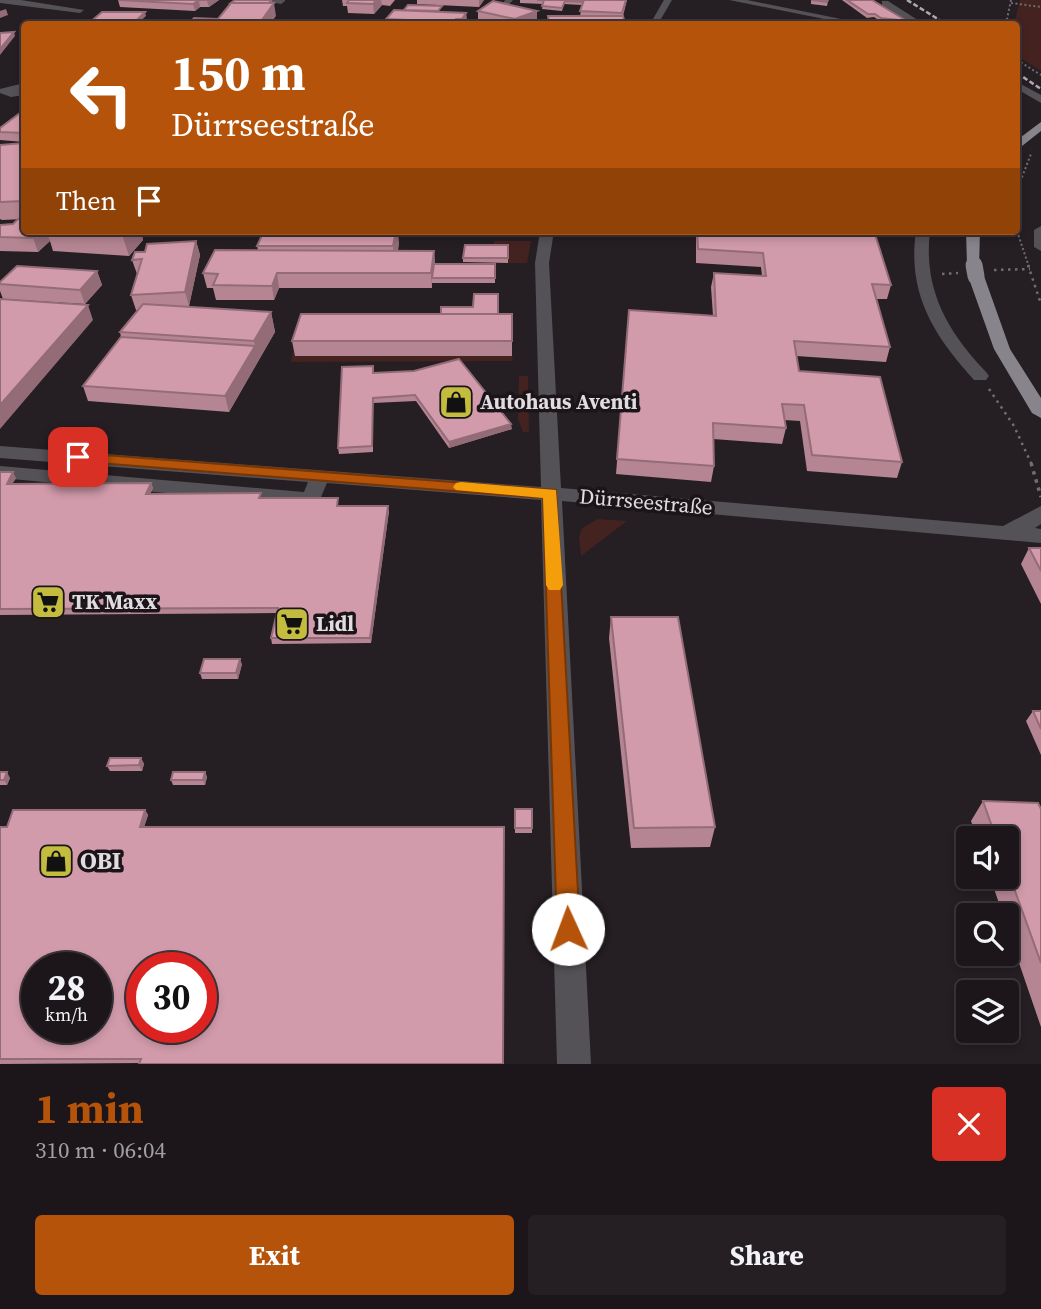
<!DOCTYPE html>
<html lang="en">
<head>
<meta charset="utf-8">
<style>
  body { margin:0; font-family:"Source Serif 4",serif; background:#251f23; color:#f1f3f6; height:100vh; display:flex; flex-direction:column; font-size:26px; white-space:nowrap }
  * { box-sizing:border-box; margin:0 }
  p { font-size:23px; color:#a09fa2 }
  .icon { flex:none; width:38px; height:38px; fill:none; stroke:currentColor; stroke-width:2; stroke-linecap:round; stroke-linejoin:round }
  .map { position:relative; height:1064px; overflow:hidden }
  .drawer { display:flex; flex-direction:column; background:#1c161a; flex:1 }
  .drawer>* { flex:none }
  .top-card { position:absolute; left:21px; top:21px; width:999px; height:214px; border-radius:7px; box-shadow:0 4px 10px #0003,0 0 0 2px #3a3539; background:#b45309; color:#fff; overflow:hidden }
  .controls { position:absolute; left:956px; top:826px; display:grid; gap:14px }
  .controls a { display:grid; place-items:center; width:63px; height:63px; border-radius:7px; background:#1c161a; box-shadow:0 4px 10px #0003,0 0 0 2px #3a3539; font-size:35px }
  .speed { position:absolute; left:21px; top:952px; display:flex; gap:14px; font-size:35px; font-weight:700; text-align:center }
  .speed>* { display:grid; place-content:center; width:91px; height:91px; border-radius:50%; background:#1c161a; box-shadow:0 4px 10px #0003,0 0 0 2px #3a3539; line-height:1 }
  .speed small { font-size:18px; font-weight:400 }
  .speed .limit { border:10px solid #d22; background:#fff; color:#111 }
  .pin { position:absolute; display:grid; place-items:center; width:60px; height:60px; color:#fff; margin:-30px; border-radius:14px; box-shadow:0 4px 10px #0006 }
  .me { position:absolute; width:77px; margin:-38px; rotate:358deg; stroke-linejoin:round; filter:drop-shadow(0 0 5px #0008) }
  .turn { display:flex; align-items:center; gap:24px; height:147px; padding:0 35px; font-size:32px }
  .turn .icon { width:91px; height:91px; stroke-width:2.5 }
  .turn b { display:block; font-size:49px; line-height:60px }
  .then { display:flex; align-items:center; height:66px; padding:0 35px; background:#0003; gap:14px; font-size:26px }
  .round { display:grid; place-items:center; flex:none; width:74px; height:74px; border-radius:7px; background:#251f23 }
  .headline { display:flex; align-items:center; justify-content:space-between; height:119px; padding:0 35px }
  h1 { font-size:42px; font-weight:700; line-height:52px; color:#b45309 }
  .primary-button { display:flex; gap:14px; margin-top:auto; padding:14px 35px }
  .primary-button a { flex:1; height:80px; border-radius:7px; background:#b45309; color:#fff; font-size:28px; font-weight:700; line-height:80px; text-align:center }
  .primary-button a+a { background:#251f23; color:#f1f3f6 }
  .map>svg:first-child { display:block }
  .green { fill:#44221f }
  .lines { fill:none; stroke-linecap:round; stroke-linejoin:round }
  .path-far2 { stroke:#736d71; stroke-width:2; stroke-dasharray:2 2.5; stroke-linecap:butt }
  .path-far1 { stroke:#736d71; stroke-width:2.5; stroke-dasharray:2.5 4.5; stroke-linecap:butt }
  .path { stroke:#736d71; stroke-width:3.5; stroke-dasharray:3.5 5; stroke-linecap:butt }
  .minor { fill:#545256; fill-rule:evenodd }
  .major { fill:#88848c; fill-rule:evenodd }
  .rail { stroke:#b0aaae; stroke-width:2.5; stroke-dasharray:5 2.5; stroke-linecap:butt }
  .major-bridge { stroke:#88848c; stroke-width:17 }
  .wall { fill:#b58593 }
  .shaded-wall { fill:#936c78 }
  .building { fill:#d29bab; stroke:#936c78; stroke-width:2; fill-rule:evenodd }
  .route { fill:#b45309; stroke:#753606; stroke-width:2 }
  .slow { fill:#f59e0b }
  .labels { text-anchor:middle; stroke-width:7; stroke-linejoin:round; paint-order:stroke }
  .poi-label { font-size:21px; font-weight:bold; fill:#e1dce0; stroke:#1b151a; text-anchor:start }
  .street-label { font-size:21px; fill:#e1dce0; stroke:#1b151a }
  .near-poi-label { font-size:24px; font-weight:bold; fill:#e1dce0; stroke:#1b151a; text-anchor:start }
</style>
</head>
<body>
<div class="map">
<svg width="1041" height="1064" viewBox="0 0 1041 1064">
  <rect width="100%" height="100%" fill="#251e23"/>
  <!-- green -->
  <path class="green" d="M1020 0H1041V71L1017 56V24H1014Z
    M494 241H531L527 263H508V250H493Z
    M297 328 512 356 513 361 291 362Z
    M519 376H528L529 432H523L518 419Z
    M598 519 627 521 581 556 579 537 582 528Z"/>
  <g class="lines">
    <!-- path-far2 -->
    <path class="path-far2" d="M1011 3 1041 7
      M1006 24 1011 0
      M1017 60 1041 75
      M1017 190 1031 154
      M1017 231 1029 267"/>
    <!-- path-far1 -->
    <path class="path-far1" d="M1028 265 1041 304
      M994 270 1030 269
      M942 274 958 273
      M989 389 1014 426 1032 465"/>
    <!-- path -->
    <path class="path" d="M1031 463 1041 497"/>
    <!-- minor -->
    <path class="minor" d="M0 0H21L84 10 80 13 0 3Z
      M259 0H285V1L281 4Z
      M505 0H513L507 7 503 4Z
      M664 0H672L658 24H650Z
      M729 0H747L866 24H849Z
      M882 1H888L924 24H913L882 5Z
      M1017 82 1041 95V103L1017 89Z
      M24 83V95L11 97 0 93V89Z
      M1041 226V251L1034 247V230Z
      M540 231H554L549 263 561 488 1003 526 1041 506V524L1035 528 1041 529V543L562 501 591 1064H557L541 500 327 483 318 504 311 506 0 478V466L304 492 308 482 0 458V446L541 487 535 263Z
      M916 231H930C923 289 947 331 986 372L989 376 986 380H974C933 335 907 293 916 231Z"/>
    <!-- major -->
    <path class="major" d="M1041 122V131L1017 150V140Z
      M966 231H980L979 268 974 269 967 265Z
      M976 271 984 276 1010 349 1041 398V418L1032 413 994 349 968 276Z"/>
    <!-- rail -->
    <path class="rail" d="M907 0 946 24
      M1017 73 1041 89"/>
    <!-- major-bridge -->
    <path class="major-bridge" d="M974 265 976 276"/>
  </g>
  <!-- wall -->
  <path class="wall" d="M118 0H219L209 7H200L195 11 120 7Z
    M342 0H395L390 6 382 5 374 14 348 13 347 6H343Z
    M417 0H484L479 7 417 4Z
    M520 0H627L623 16 625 24H548V16H580L582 5 564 4 562 11 542 9 543 4 520 3Z
    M811 0 828 1 827 6 811 4Z
    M842 0H872L907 21 906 24 880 21 874 17 867 18Z
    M404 10 466 13 467 23 466 24H386V19Z
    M478 11H537V21L528 24H493L478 21Z
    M24 103V142L0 140V128L22 111 20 106Z
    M24 143V219L2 220 0 219V145Z
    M13 224 24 231H141L143 240 129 256 53 251 50 241 38 252 0 251V225Z
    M150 231H213L212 237 151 234Z
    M214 231H259L258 235H215Z
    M597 231H627L626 237 597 235Z
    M696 231H874L891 285 887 299H876L890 347 886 362 796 356 799 371 902 462 897 478 807 471 800 421 784 420 786 428 782 444 713 439 714 466 711 482 616 474 629 310 713 316 711 287 714 273 762 276 761 267 696 263Z
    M196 241 200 255 189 306 183 307 271 312 275 332 229 412 88 401 83 386 121 337 120 332 138 310H136L131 295 137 274 132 260 145 252Z
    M399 242 398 251H434L435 264H495V283H432V288H279L274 300H216L213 288H207L203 273 258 250 257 246Z
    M508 245V263L463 262V258Z
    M97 271 102 285 85 304 3 299 0 291V282Z
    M498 314H512V356H295L292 341Z
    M374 373 512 429 449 448 416 401 373 403V452L339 454 338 448Z
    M0 472 16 478 12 484 151 483 153 488 150 494 262 498H338V506L389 511 371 643 272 644 271 638 277 613 0 615Z
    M1029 548H1041V604L1021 564Z
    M611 617 715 827 710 847 631 848 609 638Z
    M242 664 238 679H202L200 673Z
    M1033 711H1041V755L1026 721Z
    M141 758 144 764 142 771H110L107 766Z
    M0 772 10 778 7 785H0Z
    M205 772 207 777 205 785H173L171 780Z
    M983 801 1041 809V1027L1006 925V915H1003L990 877H1006V838H977L971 821Z
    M515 809H532V833H515Z
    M145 810 148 815 144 827H504L139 1063 0 1064V827Z"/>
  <!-- shaded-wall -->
  <path class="shaded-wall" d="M199 0 200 7 195 11 193 4Z
    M208 0H219L209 7 207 1Z
    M271 0H272L273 5 274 3 276 16 270 24H259Z
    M376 0H381L382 5 374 14 373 4Z
    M479 0H484L479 7Z
    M6 9 8 15 0 18V11Z
    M537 11V21L528 24H515V19Z
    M145 12 146 16 137 24H133Z
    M466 13 467 23 462 24V19Z
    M14 32 15 36 0 55V49Z
    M41 231H46L50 241 38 252 33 238Z
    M121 231H141L143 240 129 256Z
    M396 231H398L399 242 395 265 393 246Z
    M196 241 200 255 189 306 185 292Z
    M434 251 435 265 432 278V288L431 273Z
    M97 271 102 285 85 304 80 290Z
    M277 273 279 288 274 300 272 286Z
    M88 305 93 320 0 429V405Z
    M271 312 275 332 229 412 225 396 255 346 254 341Z
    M511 424 512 429 449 448V442Z
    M13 472 16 478 9 489 7 484Z
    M151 483 153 488 148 499 146 494Z
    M388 506 389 511 371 643 370 638Z
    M240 659 242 664 238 679 236 673Z
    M141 758 144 764 142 771 139 765Z
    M7 772 10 778 7 785 4 780Z
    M205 772 207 777 205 785 203 780Z
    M145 810 148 815 142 833 140 827Z"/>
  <!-- building -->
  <path class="building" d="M118 0H208H199L193 4Z
    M235 0H271L269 3H231Z
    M349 0H376L373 4 347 3Z
    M537 0H584L583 2 565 1 562 8 542 6 544 0Z
    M584 0H626L622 13 580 11Z
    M811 0H828L827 2Z
    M847 0H872L907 21 881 18 875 14H868Z
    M493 1 537 11 515 19 478 11Z
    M231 3H274L259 24H189L194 18 218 19Z
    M408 5 442 6 438 11 404 10Z
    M394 10 466 13 462 19H456L452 24H426L428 21 386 19Z
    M102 12H145L133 24H88Z
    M548 16H623L625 24H549Z
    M351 22H364L363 24H350Z
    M474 22H484L483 24H473Z
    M14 32 0 49V33Z
    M24 110V133L0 132V128Z
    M24 143V201L0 202V145Z
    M18 219 24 220V231H41L33 238 0 237V225L13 224Z
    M264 231H396L393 246H257Z
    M697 231H874L891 285 872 284 890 347 794 341 799 371 880 377 902 462 812 455 804 405 782 404 786 428 713 423 714 466 617 459 629 310 716 316 714 273 766 276 763 253 698 249Z
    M196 241 185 292 131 295 142 259 132 260 135 252H145L147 244Z
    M465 245H508V258H463Z
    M215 250 434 251 431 273H277L272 286 213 285 218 274 203 273Z
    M434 264H495V278H432Z
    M17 266 97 271 80 290 0 284V282Z
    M474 294H498V314H441V307H473Z
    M0 299 88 305 0 405Z
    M143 304 271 312 254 341 120 332Z
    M301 314H512V341H292Z
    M121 337 255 346 225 396 83 386Z
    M459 359 511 424 449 442 415 395 373 398 372 446 338 448 342 367 373 366V373L414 371Z
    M0 472H13L7 484 151 483 146 494 261 493 259 498H338L337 506H388L370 638H271L278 608 0 609Z
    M1029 548H1041V571Z
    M611 617H678L715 827 634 828Z
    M204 659H240L236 673H200Z
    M1033 711H1041V729Z
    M110 758H141L139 765 107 766Z
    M0 772H7L4 780H0Z
    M173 772H205L203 780H171Z
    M983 801 1038 803 1041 809V963L1006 866V838H996Z
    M515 809H532V828H515Z
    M13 810H145L140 827H504L503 1064H139L141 1059H0V827H7ZM37 968H96V1027H37ZM142 968H201V1027H142Z"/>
  <!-- route -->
  <path class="route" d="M78 453 556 490 580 929 577 937 568 940 560 937 557 929 543 498 73 461 71 457 73 454Z"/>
  <!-- slow -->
  <path class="slow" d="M461 482 556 490 563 585 560 590H549L546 585 543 498 456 490 453 487 456 483Z"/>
  <!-- icons -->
  <defs>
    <g id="shop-square" transform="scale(1.75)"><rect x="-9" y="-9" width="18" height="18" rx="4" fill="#c4bc3e" stroke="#1b151a"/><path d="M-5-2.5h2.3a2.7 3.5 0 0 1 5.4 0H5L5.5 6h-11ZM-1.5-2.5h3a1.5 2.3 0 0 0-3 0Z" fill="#111"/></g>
    <g id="supermarket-square" transform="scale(1.75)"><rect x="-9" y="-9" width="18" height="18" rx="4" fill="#c4bc3e" stroke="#1b151a"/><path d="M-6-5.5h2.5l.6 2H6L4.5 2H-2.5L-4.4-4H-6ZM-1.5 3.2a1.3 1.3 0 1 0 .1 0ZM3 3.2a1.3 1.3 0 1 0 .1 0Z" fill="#111"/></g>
  </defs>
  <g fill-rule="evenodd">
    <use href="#shop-square" x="456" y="402"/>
    <use href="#supermarket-square" x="48" y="602"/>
    <use href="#supermarket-square" x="292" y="624"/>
    <use href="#shop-square" x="56" y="861"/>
  </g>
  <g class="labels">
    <!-- poi labels -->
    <g class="poi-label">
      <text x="480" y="409">Autohaus Aventi</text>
      <text x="72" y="609">TK Maxx</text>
      <text x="316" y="631">Lidl</text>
    </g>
    <!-- street labels -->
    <g class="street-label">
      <text transform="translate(646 502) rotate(5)" y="7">Dürrseestraße</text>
    </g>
    <!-- near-poi labels -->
    <g class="near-poi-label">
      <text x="80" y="869">OBI</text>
    </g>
  </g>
</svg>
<div class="controls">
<a><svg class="icon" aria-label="sound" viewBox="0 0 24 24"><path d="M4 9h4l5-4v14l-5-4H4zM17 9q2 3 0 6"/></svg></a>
<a><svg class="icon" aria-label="search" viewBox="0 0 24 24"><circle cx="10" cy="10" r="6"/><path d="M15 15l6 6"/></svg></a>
<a><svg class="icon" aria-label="layers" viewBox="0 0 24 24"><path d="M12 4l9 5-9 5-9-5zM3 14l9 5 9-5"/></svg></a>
</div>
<div class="speed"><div>28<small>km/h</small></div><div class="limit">30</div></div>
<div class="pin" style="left:78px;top:457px;background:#d93025"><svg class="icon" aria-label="arrive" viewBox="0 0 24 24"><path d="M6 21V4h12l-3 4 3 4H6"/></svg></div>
<svg class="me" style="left:568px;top:929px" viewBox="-20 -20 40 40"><circle r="19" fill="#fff"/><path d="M0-13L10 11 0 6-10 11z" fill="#b45309"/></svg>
<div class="top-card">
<div class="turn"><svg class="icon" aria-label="left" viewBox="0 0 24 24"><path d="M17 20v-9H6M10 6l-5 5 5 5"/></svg><div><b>150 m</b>Dürrseestraße</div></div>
<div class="then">Then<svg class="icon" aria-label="arrive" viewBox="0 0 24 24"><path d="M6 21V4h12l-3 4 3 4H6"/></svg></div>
</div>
</div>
<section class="drawer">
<div class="headline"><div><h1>1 min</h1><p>310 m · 06:04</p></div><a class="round" style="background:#d93025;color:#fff"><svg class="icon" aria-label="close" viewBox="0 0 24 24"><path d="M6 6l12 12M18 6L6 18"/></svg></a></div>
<div class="primary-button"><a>Exit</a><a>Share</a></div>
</section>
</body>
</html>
